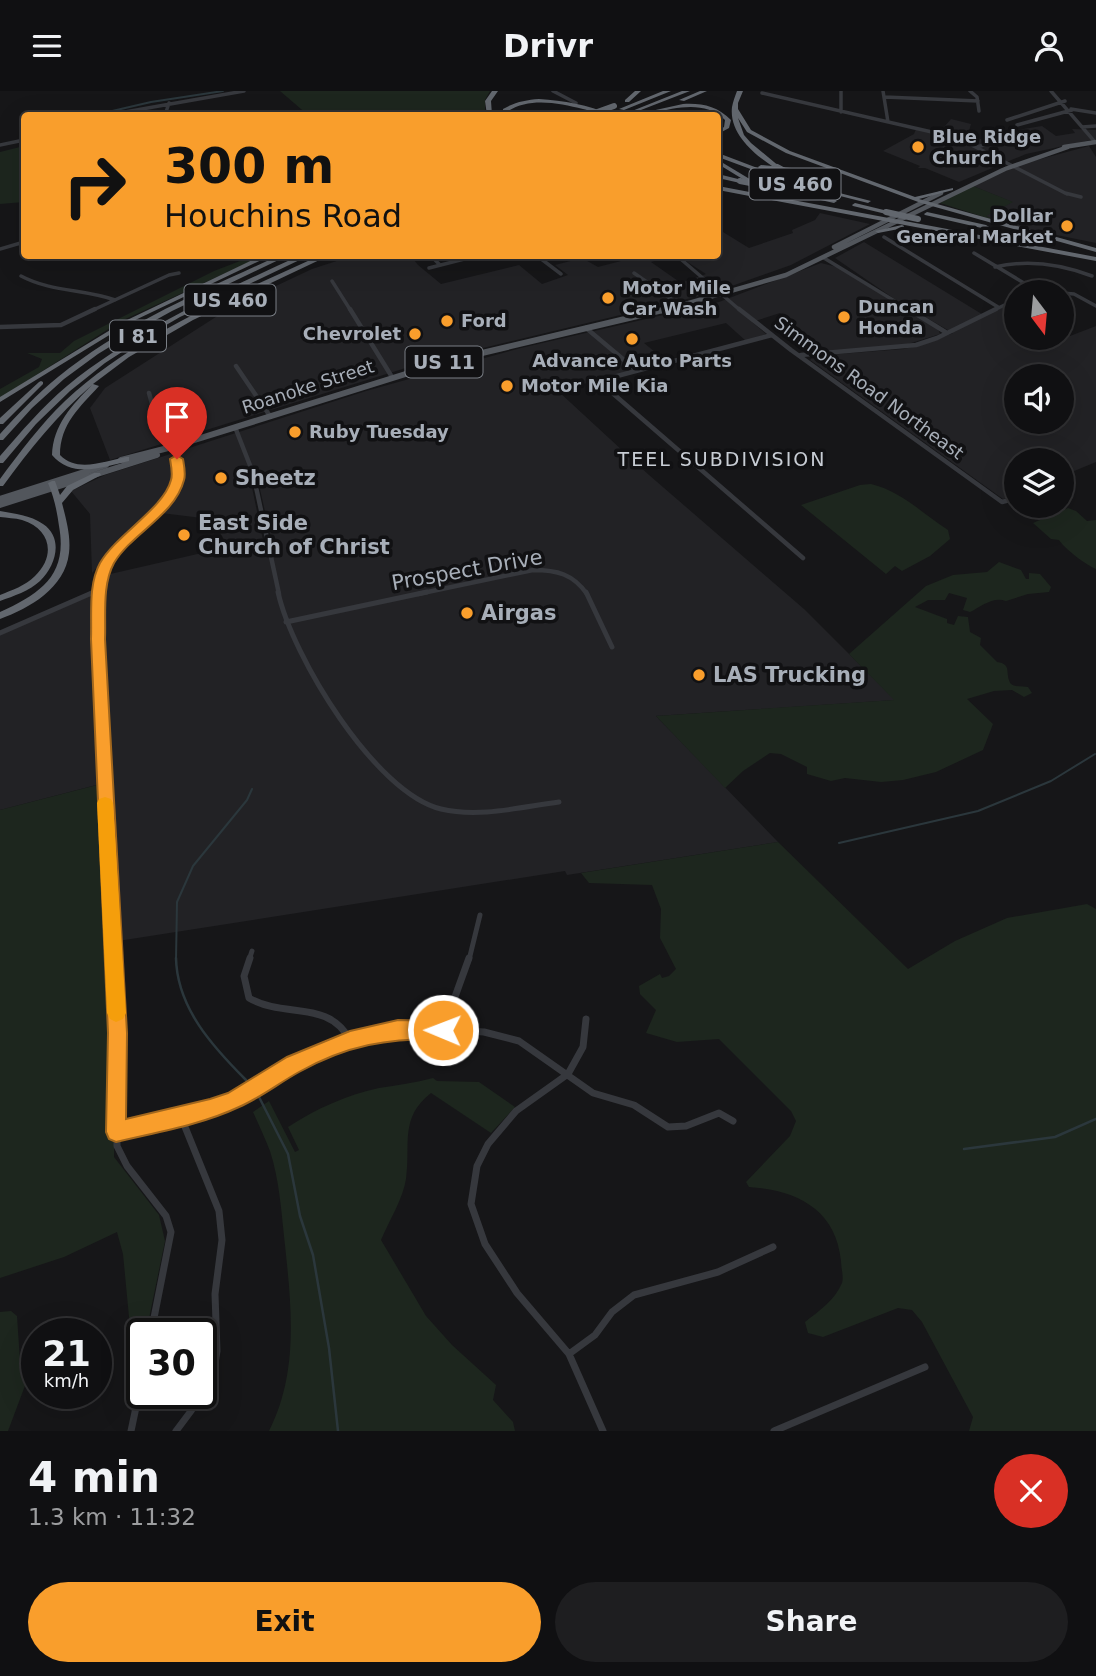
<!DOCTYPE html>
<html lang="en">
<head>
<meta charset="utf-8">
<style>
  body { margin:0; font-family:"DejaVu Sans",sans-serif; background:#1e1e20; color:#f1f3f6; height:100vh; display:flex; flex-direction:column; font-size:26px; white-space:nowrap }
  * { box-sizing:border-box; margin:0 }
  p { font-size:23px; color:#9c9d9f }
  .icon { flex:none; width:38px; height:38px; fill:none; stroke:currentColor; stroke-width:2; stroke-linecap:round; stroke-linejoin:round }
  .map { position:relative; height:1340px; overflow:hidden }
  .sheet { display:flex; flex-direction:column; background:#101012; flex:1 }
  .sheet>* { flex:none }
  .banner { position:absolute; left:21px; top:21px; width:700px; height:147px; border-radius:7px; box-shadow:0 7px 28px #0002,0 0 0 2px #303032; background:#f99e2c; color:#111; overflow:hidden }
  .needle { width:46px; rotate:164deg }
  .fabs { position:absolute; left:1004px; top:189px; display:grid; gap:14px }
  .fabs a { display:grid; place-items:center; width:70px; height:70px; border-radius:50%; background:#101012; box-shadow:0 7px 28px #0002,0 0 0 2px #303032; font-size:35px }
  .speed { position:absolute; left:21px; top:1227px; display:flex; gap:14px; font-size:35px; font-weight:700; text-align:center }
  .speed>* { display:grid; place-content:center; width:91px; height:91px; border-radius:50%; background:#101012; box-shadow:0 7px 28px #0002,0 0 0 2px #303032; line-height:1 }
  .speed small { font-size:18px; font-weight:400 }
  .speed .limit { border:4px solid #111; border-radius:10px; background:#fff; color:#111 }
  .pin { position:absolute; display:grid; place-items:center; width:60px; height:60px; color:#fff; margin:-72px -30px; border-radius:50% 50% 50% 0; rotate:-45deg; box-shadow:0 0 7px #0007 }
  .pin .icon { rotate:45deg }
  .me { position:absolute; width:77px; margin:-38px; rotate:271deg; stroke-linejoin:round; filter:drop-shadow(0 0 5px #0008) }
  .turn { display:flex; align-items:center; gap:24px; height:147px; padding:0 28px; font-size:32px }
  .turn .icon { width:91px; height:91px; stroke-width:2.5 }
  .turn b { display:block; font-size:49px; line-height:60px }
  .round { display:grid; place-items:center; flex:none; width:74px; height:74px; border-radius:37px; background:#1e1e20 }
  .head { display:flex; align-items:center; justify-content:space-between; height:119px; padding:0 28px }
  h1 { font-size:42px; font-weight:600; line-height:52px }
  .action { display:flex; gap:14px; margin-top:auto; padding:14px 28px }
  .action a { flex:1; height:80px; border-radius:42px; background:#f99e2c; color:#111; font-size:28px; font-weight:600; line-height:80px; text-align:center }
  .action a+a { background:#1e1e20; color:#f1f3f6 }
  header { display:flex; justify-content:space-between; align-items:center; height:91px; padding:0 28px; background:#101012; font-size:32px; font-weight:600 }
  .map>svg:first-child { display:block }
  .built { fill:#222225; fill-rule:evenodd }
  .green { fill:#1d261e }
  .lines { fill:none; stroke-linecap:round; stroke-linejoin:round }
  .stream-far1 { stroke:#2b373c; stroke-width:2 }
  .stream { stroke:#2b373c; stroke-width:2.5 }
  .minor-far3 { stroke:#36383d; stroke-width:3.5 }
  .minor-far2 { stroke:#36383d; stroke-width:4.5 }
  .minor-far1 { stroke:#36383d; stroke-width:5 }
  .minor { stroke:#36383d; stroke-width:7 }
  .tertiary { stroke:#36383d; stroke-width:3.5 }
  .primary-far1 { stroke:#52565c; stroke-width:4.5 }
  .primary { stroke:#52565c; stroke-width:6 }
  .motorway { fill:#62676e; fill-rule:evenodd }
  .motorway-bridge { stroke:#62676e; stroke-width:6 }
  .route { fill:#f99e2c; stroke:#a2671d; stroke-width:2 }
  .slow { fill:#f59e0b }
  .poi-dot { fill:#f99e2c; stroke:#111113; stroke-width:2.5 }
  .labels { text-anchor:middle; stroke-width:7; stroke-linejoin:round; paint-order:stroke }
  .far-poi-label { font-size:18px; font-weight:bold; fill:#a7aeb8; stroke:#111113; text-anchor:start }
  .far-street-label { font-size:18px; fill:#a7aeb8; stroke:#111113 }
  .shield { fill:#111113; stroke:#7a7f86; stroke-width:2 }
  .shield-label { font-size:19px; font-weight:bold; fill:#a7aeb8 }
  .far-neighbourhood-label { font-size:19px; letter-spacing:2px; fill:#c8cdd4; stroke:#111113 }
  .poi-label { font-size:21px; font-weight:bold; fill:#a7aeb8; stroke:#111113; text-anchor:start }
  .street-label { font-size:21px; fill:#a7aeb8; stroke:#111113 }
</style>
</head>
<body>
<header><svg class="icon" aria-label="menu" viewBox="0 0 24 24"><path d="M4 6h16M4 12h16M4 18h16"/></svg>Drivr<svg class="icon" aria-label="person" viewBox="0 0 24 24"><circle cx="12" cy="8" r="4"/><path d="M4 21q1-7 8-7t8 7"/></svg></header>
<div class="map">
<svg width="1096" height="1340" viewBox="0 0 1096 1340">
  <rect width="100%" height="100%" fill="#161618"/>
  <!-- built -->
  <path class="built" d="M951 28 971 33 969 40 989 54 1025 43 1017 39 1042 35 1056 45 1075 42 1072 38 1096 39V48L1026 63 959 91 925 77H918L920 75 883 60 914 43 916 38 938 43Z
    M1089 55 1096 66V152L1012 135 985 125 1012 111 973 95 1022 73Z
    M820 122 870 133 791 174 712 202 425 271 110 369 90 317 105 297 233 215 312 178 352 165H411L418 174 441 193 519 174 542 193 568 184 555 174 582 167 598 176 640 165 644 168 674 165 651 171 681 192 706 183 678 165 718 164V143L723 141 749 157 793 142 792 139 815 129Z
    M864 151 985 225 1013 211 1017 213V247H1062V240L1070 245 1096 235V371L1062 385V369H1017V405L1003 408 810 269 814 265 904 258 934 250 953 242 896 209 835 167ZM1017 285H1062V331H1017Z
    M821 172 837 176 938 238 940 243 905 254 828 261 780 222 752 231 766 243 746 250 726 232 644 252 666 270 558 300 649 384 804 518 895 609 656 625 778 751 567 784 565 780 118 850 108 691 0 719V544L89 505 103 502 106 484 228 456 215 433 202 427 153 421 131 439 92 482 90 423 71 400 105 384 366 300 521 257 719 211ZM257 385 271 447 263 449 250 387Z"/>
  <!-- green -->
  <path class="green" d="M280 0H490L485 9V24H308Z
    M24 55V111L0 113V61Z
    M973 95 1013 111 986 125 1012 135 940 112Z
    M253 165H263L121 230 0 307V298L39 276 42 268 27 262H60L74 250 214 180Z
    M871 393C901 400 923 423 948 439L950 448 930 465 902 480 895 475 886 483 801 414 860 394Z
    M1068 417 1076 420 1087 430 1096 429V478C1086 474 1065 458 1059 449L1051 448 1033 432Z
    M999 471 1021 479 1026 488H1029V482L1040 483 1051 496 1049 501 1028 503 1006 510C993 505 982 515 970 521L963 519 967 507 949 502 945 509H928L915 516 947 528V532L954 534 958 525 968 526 970 541 981 547 980 554 997 571C1013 573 1004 583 1011 593 1014 596 1024 595 1028 596L1032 602 1024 606 1012 599 994 600 967 608 993 633 983 659 936 681 903 689 881 691 845 687 831 690 807 683V676L781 663 770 662 743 680 725 697 656 625 894 609 849 563 926 495 953 484 987 481Z
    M101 693 115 937 114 1066 159 1124 165 1150 146 1242H142V1267L136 1299 123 1163 117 1141 64 1166 0 1187V719Z
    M778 751 908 878 955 850 1007 827 1087 813 1096 818V1340H969L973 1326 922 1231 912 1219 898 1217 823 1246 808 1242 805 1231C819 1220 835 1209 842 1192 844 1186 841 1177 841 1170 836 1118 796 1099 749 1096L746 1091 790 1045 796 1030 791 1020 719 948 677 951 646 942 656 919 640 903 639 895 660 883 662 887 669 885 676 878 660 847 661 818 652 794 589 792 581 782Z
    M433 987 437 990 479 991 515 1016 491 1042 431 1002C399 1027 411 1053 406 1088 403 1108 389 1130 381 1149L426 1225 452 1254 496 1294 493 1309 513 1331 515 1340H269C300 1279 291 1211 284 1145 281 1117 279 1088 270 1060 265 1047 259 1034 253 1021L269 1010 295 1061 299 1059 288 1036C316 1018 346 1004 379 997 397 994 415 992 433 987Z
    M11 1220 17 1225 20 1270 26 1292 8 1340H0V1221Z"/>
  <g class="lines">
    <!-- stream-far1 -->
    <path class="stream-far1" d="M95 24 151 11 223 0
      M839 752 978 720 1051 690 1095 663
      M176 869 177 811 193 775 247 709 252 698"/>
    <!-- stream -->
    <path class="stream" d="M176 867C177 917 213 956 246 989
      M259 1006 288 1063 300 1125 313 1164 329 1257 338 1340
      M964 1058 1055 1046 1096 1028"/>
    <!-- minor-far3 -->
    <path class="minor-far3" d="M841 0V21
      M883 0 888 31
      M970 0 977 6 979 20
      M1051 0 1095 51
      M762 2 958 47 1067 103
      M885 6 978 10
      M1071 18 1096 22
      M108 24 244 0
      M165 24 169 12
      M1007 29 1065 10
      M1017 34 1072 19
      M1082 36 1096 35
      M0 54 24 49
      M977 56 1020 43
      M1065 102 1081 106
      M884 146 998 216
      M0 158 24 151
      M974 162 1039 201
      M430 164 440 174
      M536 164 561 183
      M676 164 741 220
      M588 166 594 164
      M824 167 911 220
      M995 176C1029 168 1060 173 1092 185
      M429 177 480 164
      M634 182 681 215
      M21 185C51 201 84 198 115 209
      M332 190 351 220
      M1062 202 1074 203 1096 215
      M91 220 169 184 179 182
      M992 220 1017 208"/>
    <!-- minor-far2 -->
    <path class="minor-far2" d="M350 218 392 286
      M739 218 791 259 1002 411 1017 407
      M908 218 947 242
      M0 236 61 234 95 218
      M586 237 636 279
      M772 244 602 289 610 300 803 467
      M801 264 916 254 937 247 996 218
      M236 275 270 325
      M235 336 253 382 279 503
      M90 503 99 499
      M98 503C100 493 101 481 107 472 125 439 182 420 179 376 178 360 165 346 159 333 154 323 152 312 149 302
      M418 503 533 479C557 479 573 483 587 503"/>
    <!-- minor-far1 -->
    <path class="minor-far1" d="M99 501 98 548 113 869
      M278 501C292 565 375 702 441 718 479 727 521 716 559 711
      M586 501 612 556
      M286 531 427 501
      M0 542 94 501
      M249 869 252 860
      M469 869 480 824"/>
    <!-- minor -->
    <path class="minor" d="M113 867 117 942V1055L127 1075 166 1125 171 1141 151 1242
      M250 867 244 885 249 907C285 928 328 908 350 949
      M586 928 583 956 568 983 516 1020 488 1053 477 1075 471 1113 485 1153 517 1202 569 1263 603 1340
      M443 939 469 867
      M116 1041 220 1015 293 974 338 953 386 942 434 938 484 941 519 950 593 1002 634 1014 668 1036 686 1035 719 1022 733 1030
      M569 1263 595 1244 612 1221 634 1204 718 1181 773 1156
      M131 1340 142 1288
      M176 1340 191 1320 214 1279 217 1260 215 1203 222 1149 219 1120 181 1026
      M774 1340 925 1276"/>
    <!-- tertiary -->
    <path class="tertiary" d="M553 0 576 12"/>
    <!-- primary-far1 -->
    <path class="primary-far1" d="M1064 56 1096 51
      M834 156 941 102
      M661 220 786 184 1005 78 1068 56"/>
    <!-- primary -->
    <path class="primary" d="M121 369 172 356 444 271 667 218
      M0 408 106 374
      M0 414 157 364"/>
    <!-- motorway -->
    <path class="motorway" d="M492 0H498L491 10 492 24H487L485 10Z
      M635 0H641L629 11H625V9Z
      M663 0H671L624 19 619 18Z
      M682 0H690L628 24H622Z
      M700 0H707L684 10 679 9Z
      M737 0H743L738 12V18L751 39 790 60 915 106 953 97V99L919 108 1096 157V161L921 112 786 62 747 41 738 27 744 44 751 52 780 76 836 81 839 83 836 85 759 77 758 76 761 74 772 75C753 62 729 42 732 16 733 11 735 5 737 0Z
      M539 8C563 10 589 13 610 24 601 25 592 20 583 18 559 12 530 6 508 20V24H503V18C515 11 526 9 539 8Z
      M683 13C702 12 717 15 731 29L729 37 718 43V40L724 36 725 29C706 10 678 16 654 22L651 20Z
      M718 62 792 90 871 110 868 112 788 92 718 66Z
      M718 69 758 93 759 94 754 95 718 73Z
      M718 83 742 89 743 90 740 92 718 87Z
      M765 93 834 108 837 110 834 112 763 96V94Z
      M718 95 1096 166V170L718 99Z
      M855 112 888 120 889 121 886 123 853 115 852 114Z
      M927 121 986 134 989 136 986 138 925 124 924 123Z
      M902 134 904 135V137L878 142 875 140Z
      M263 164H272L129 232 0 311V306L125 230Z
      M280 164H289L172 220 134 241 98 263 64 288 32 317 3 349H0V343C18 323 37 303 58 286 123 233 204 199 280 164Z
      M301 164H310L180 226 142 248 105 272 70 300 36 333 3 372H0V365C21 341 42 316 67 295 137 238 219 202 301 164Z
      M321 164H330L193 229 129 266 93 293 99 295C80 316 60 333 60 364 77 382 105 370 126 366H129V370C103 376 72 388 52 364 53 334 72 314 92 294 57 324 30 358 3 395H0V388C20 361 41 333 65 310 138 242 232 205 321 164Z
      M41 290 43 291V293L3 333H0V327L39 291Z
      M94 382H100L101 384 73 399 62 412C66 428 71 445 69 462 65 497 30 517 0 528V521C41 502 68 484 59 435 57 420 54 406 48 392L52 390H55L60 404 67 395Z
      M0 420C15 423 30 424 43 433 64 447 56 475 40 490 29 500 14 505 0 510V504C12 499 25 495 35 485 56 465 51 438 22 429 15 427 7 427 0 426Z"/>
    <!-- motorway-bridge -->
    <path class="motorway-bridge" d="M589 24 614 15
      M777 76 788 82
      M740 90 765 95
      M886 121 918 128"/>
  </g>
  <!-- route -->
  <path class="route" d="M177 364 183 368C184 374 186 383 184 389 175 424 132 442 114 472 102 494 106 524 105 548L127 942 126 1028 210 1008 228 1002 287 966 350 940 398 929 443 930 449 933 452 939 449 945 443 948C389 947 347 954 299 981 279 992 260 1007 239 1016 201 1034 157 1041 116 1051L109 1048 106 1041 108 942 91 548C92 523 88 494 100 472 116 444 164 417 171 389 173 383 171 374 170 368Z"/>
  <!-- slow -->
  <path class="slow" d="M105 706 111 708 113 712 126 922 123 928 116 931 110 928 107 922 97 712 99 708Z"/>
  <!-- markers -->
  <g class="poi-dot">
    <circle cx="918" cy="56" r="7"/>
    <circle cx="1067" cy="135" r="7"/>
    <circle cx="608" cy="207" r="7"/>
    <circle cx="844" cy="226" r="7"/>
    <circle cx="447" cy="230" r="7"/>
    <circle cx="415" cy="243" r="7"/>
    <circle cx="632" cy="248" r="7"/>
    <circle cx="507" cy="295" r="7"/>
    <circle cx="295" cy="341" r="7"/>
    <circle cx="221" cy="387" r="7"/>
    <circle cx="184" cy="444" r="7"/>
    <circle cx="467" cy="522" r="7"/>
    <circle cx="699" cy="584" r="7"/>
  </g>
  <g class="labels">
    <!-- far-poi labels -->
    <g class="far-poi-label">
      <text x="932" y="52">Blue Ridge<tspan x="932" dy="21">Church</tspan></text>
      <text x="1053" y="131" text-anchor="end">Dollar<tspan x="1053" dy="21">General Market</tspan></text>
      <text x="622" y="203">Motor Mile<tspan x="622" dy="21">Car Wash</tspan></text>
      <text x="858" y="222">Duncan<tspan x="858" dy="21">Honda</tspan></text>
      <text x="461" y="236">Ford</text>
      <text x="401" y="249" text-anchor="end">Chevrolet</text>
      <text x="632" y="276" text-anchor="middle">Advance Auto Parts</text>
      <text x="521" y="301">Motor Mile Kia</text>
      <text x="309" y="347">Ruby Tuesday</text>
    </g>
    <!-- far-street labels -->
    <g class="far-street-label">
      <text transform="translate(308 296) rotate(-18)" y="6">Roanoke Street</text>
      <text transform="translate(869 297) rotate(36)" y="6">Simmons Road Northeast</text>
    </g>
    <!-- shield labels -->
    <g class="shield">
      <rect x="749.5" y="77.5" width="91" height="31" rx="5"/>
      <rect x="184.5" y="193.5" width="91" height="31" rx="5"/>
      <rect x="110" y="229.5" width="56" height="31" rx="5"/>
      <rect x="405.5" y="255.5" width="77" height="31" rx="5"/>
    </g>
    <g class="shield-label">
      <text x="795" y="100">US 460</text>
      <text x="230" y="216">US 460</text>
      <text x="138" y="252">I 81</text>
      <text x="444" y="278">US 11</text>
    </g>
    <!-- far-neighbourhood labels -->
    <g class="far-neighbourhood-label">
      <text x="722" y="375">TEEL SUBDIVISION</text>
    </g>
    <!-- poi labels -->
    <g class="poi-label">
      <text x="235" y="394">Sheetz</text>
      <text x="198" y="439">East Side<tspan x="198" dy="24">Church of Christ</tspan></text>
      <text x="481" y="529">Airgas</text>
      <text x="713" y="591">LAS Trucking</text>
    </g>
    <!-- street labels -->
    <g class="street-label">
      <text transform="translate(467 479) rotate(-10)" y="7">Prospect Drive</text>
    </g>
  </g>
</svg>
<div class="fabs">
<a><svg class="needle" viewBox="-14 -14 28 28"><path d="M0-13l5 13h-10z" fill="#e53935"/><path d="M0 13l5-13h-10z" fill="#9c9d9f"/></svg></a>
<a><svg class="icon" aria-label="sound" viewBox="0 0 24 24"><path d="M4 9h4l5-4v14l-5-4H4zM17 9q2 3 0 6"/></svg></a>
<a><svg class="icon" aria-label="layers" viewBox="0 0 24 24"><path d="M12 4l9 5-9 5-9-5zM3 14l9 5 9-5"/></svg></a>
</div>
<div class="speed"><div>21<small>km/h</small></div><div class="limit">30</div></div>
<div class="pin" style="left:177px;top:368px;background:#d93025"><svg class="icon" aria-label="arrive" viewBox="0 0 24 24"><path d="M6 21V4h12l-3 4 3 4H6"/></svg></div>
<svg class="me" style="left:443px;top:939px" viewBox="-20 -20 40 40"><circle r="17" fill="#f99e2c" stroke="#fff" stroke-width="3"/><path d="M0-11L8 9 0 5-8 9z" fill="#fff"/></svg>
<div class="banner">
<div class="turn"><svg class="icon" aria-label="right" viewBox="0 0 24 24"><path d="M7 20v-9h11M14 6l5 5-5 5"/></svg><div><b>300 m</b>Houchins Road</div></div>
</div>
</div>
<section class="sheet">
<div class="head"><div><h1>4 min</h1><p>1.3 km · 11:32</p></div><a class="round" style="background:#d93025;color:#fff"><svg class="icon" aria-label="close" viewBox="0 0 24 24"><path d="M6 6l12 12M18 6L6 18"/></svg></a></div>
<div class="action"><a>Exit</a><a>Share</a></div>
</section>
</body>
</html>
